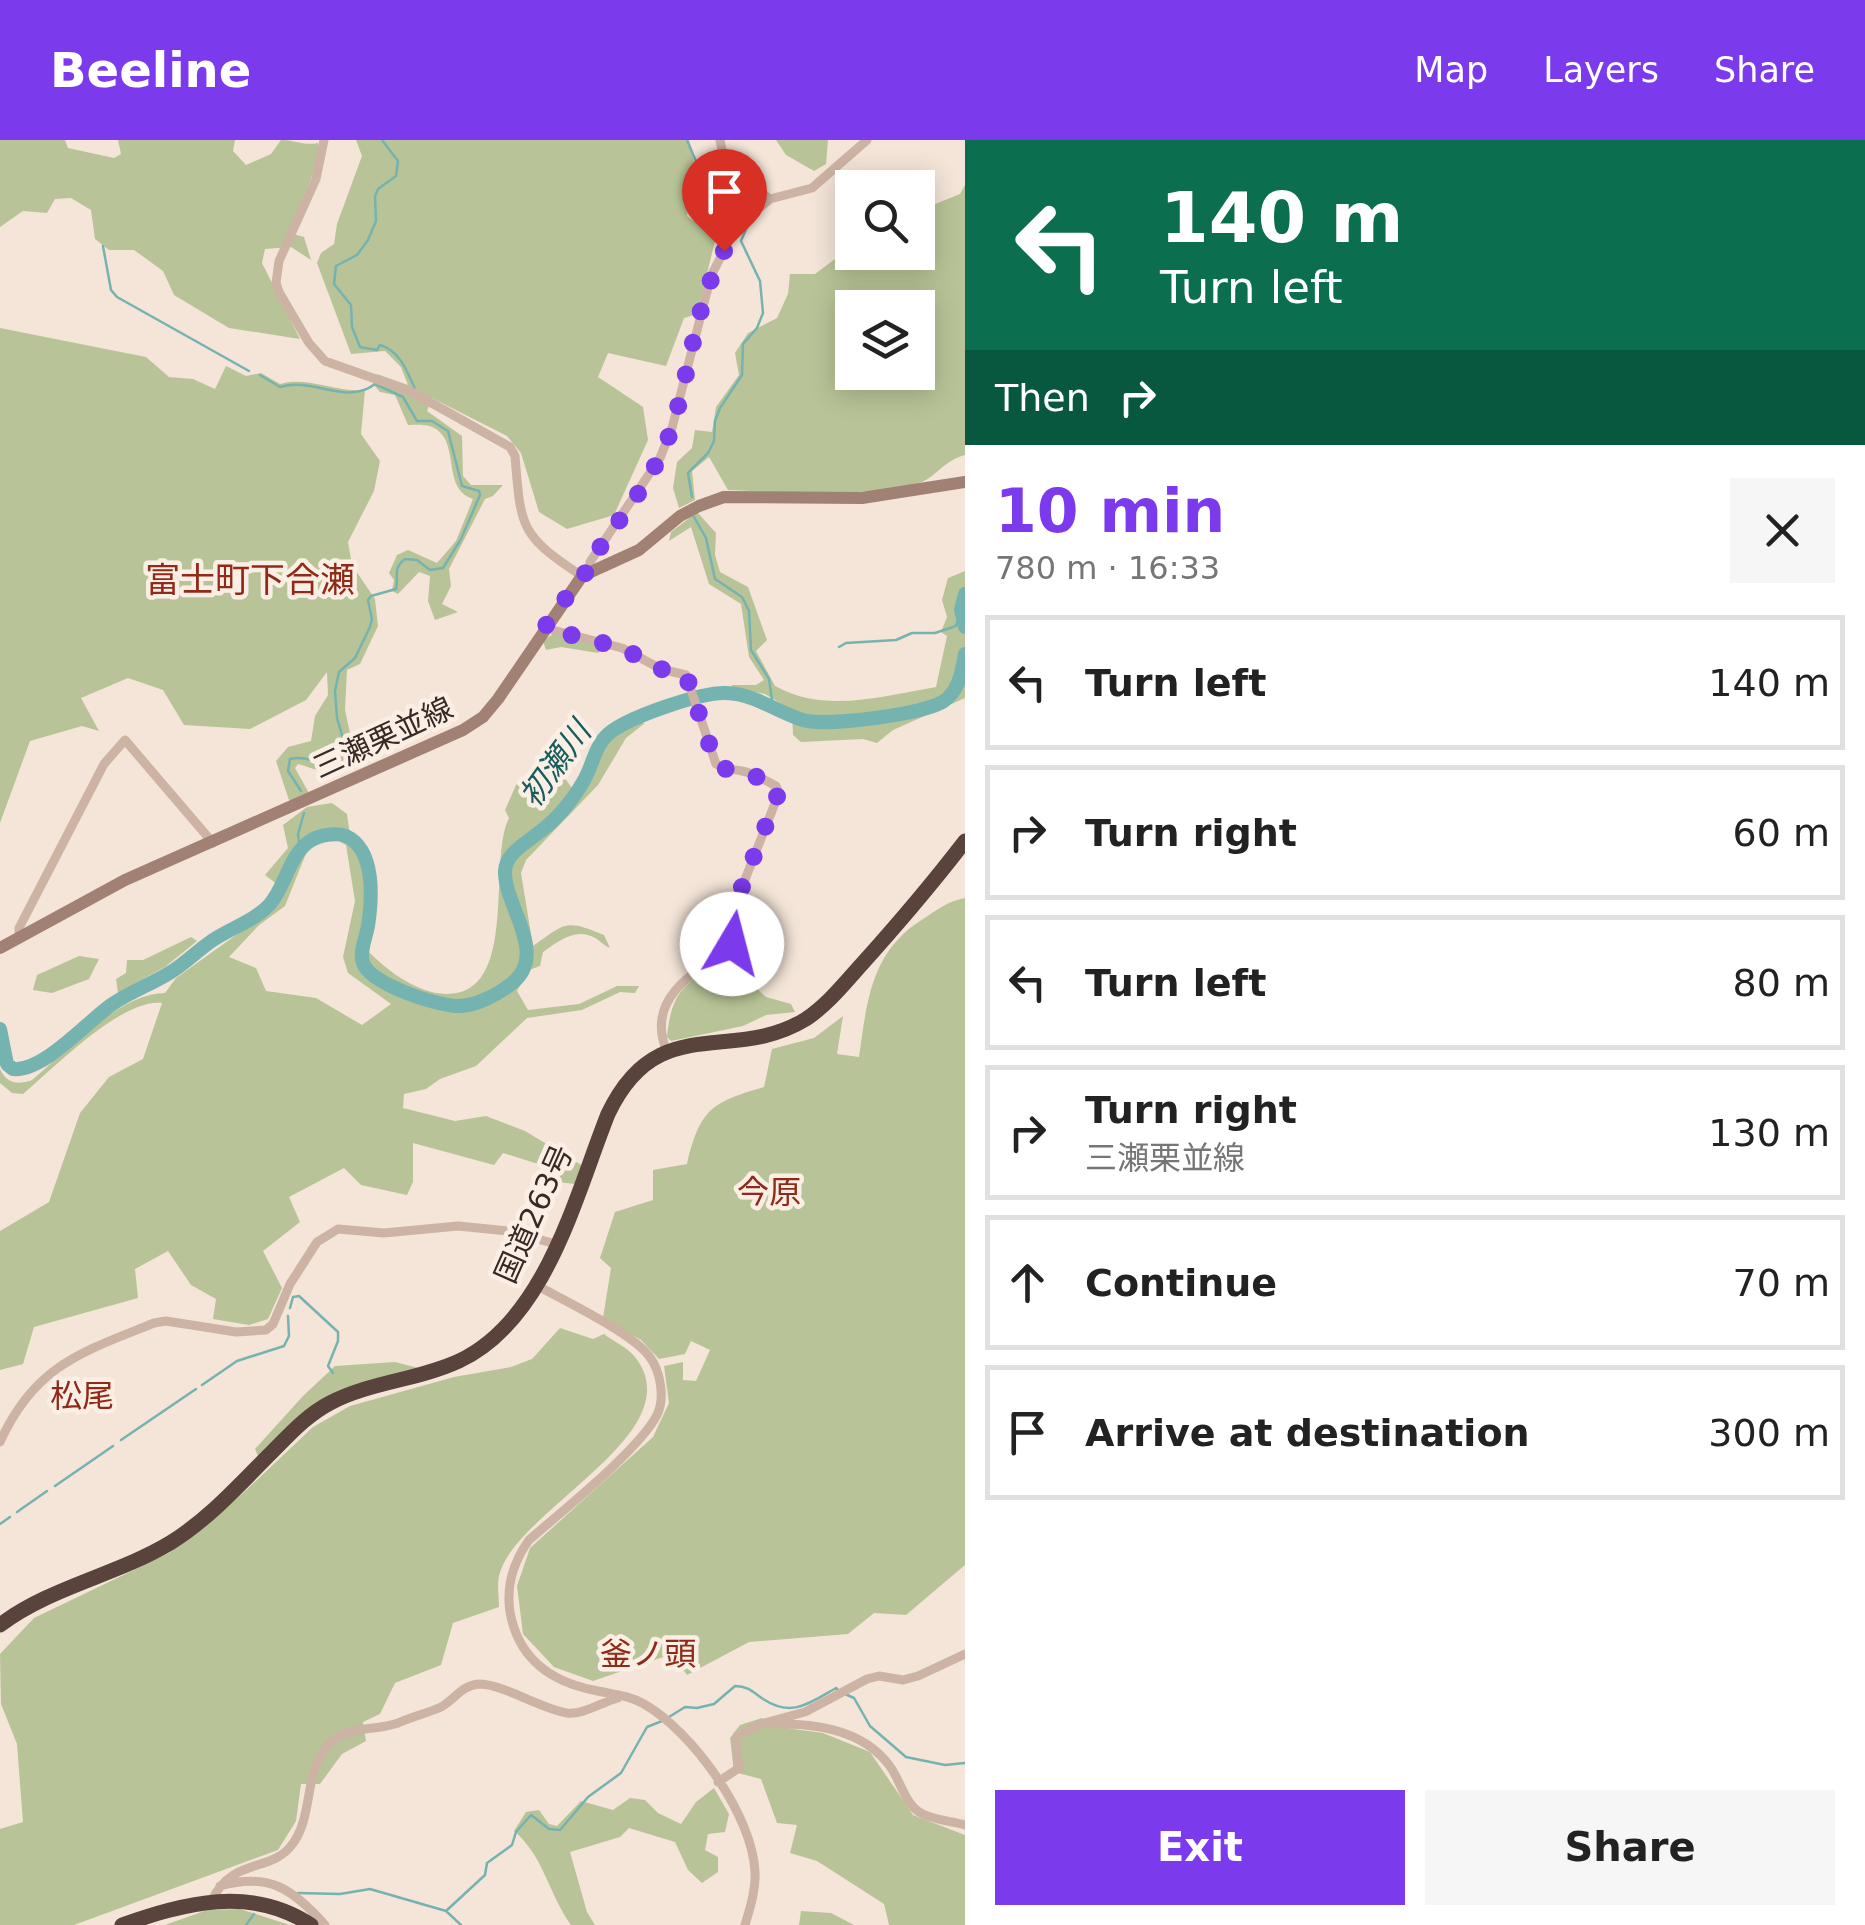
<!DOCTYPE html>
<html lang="en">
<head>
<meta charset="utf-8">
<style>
  body { margin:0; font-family:"DejaVu Sans","Noto Sans JP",sans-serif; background:#f6f6f6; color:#222; height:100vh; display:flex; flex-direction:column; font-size:38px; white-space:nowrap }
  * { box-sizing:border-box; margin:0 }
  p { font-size:32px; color:#767676 }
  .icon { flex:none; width:55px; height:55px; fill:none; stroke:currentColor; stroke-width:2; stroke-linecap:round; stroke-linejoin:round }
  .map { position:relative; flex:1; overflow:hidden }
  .drawer { display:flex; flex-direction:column; background:#fff; width:900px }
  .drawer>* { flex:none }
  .guide { background:#0b6e4f; color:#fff; overflow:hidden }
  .controls { position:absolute; left:835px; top:30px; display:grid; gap:20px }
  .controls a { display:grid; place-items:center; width:100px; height:100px; border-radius:0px; background:#fff; box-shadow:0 5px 25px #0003; font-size:50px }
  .pin { position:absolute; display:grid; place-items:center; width:85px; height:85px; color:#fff; margin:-102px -42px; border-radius:50% 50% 50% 0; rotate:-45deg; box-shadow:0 0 10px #0007 }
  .pin .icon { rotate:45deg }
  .me { position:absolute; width:110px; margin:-55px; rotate:8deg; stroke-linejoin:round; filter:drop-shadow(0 0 8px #0008) }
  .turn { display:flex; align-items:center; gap:35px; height:210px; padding:0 30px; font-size:45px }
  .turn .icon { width:130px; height:130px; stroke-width:2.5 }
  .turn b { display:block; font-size:70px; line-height:85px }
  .then { display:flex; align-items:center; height:95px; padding:0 30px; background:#0003; gap:20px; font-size:38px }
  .round { display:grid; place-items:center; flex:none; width:105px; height:105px; border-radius:0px; background:#f6f6f6 }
  .head { display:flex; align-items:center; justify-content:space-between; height:170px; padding:0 30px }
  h1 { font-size:60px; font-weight:800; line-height:75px; color:#7c3aed }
  .cta { display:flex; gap:20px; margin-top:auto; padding:20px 30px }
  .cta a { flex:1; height:115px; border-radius:0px; background:#7c3aed; color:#fff; font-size:40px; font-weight:800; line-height:115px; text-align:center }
  .cta a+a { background:#f6f6f6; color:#222 }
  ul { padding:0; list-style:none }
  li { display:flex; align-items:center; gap:30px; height:135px; margin:0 20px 15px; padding:0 10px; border:5px solid #e0e0e0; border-radius:0px }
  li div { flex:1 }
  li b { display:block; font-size:38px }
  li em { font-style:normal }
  header { display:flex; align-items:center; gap:60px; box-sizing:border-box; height:140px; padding:0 50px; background:#7c3aed; color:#fff }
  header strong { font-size:48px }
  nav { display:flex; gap:55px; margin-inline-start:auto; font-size:35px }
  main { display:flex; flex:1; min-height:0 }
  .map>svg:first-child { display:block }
  .green { fill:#b8c497; fill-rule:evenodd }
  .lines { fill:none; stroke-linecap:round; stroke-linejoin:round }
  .stream { stroke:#75b3b1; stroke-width:2.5 }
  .river { stroke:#75b3b1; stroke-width:14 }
  .street { stroke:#cdb3a3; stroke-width:9 }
  .secondary { stroke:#a18174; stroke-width:12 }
  .highway { stroke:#59433c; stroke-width:15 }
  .route { stroke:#7c3aed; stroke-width:18; stroke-dasharray:0 32.4 }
  .labels { text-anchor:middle; stroke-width:9; stroke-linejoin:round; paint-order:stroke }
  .street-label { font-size:30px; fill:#372a26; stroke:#fbefe5 }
  .water-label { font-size:32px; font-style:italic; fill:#185d5c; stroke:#fbefe5 }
  .neighbourhood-label { font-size:32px; fill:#8e2a17; stroke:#fbefe5 }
  .quarter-label { font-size:35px; fill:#8e2a17; stroke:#fbefe5 }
</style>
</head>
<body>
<header>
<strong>Beeline</strong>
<nav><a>Map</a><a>Layers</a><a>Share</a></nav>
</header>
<main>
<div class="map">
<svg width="965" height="1785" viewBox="0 0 965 1785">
  <rect width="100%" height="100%" fill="#f4e5d8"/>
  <!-- green -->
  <path class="green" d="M0 0H65L68 8 114 18 121 14 118 0H235L233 11 246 25 271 14 281 0C295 0 304 6 318 3L319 18 290 93 304 97 311 120 291 107 265 109 262 123 300 199 229 188 174 155 163 131 134 110H109L95 99 91 70 71 58 55 59 47 73 23 71 0 87Z
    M356 0H689L695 28 687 76 716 97 697 174 684 178 666 226 608 213 598 237 643 267 648 300 614 375 567 389 539 372 521 313 507 296 432 258 427 271 462 296 463 336 471 345H503L493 356 485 359 449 429 451 446 442 464 458 472 435 480 428 461 430 436 419 432 398 454 392 451 394 440 389 433 397 415 408 410 437 423 456 401 473 359C440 348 462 300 432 287 425 284 414 285 408 285L395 255 380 252 373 244 377 234 408 245 401 227 385 211 351 214 317 123 321 113 334 104 337 84 362 16Z
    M776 0H828L826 24 814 31 786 15Z
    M965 45V315C942 321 936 338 919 343 856 359 792 352 728 350L709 317 692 331 695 360 679 368 673 348 677 322 692 308 695 290 712 292 716 267 739 235 735 213 748 193 777 178 788 154 790 134H815L847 110 918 112V71L960 54ZM852 168H918V232H852Z
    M0 188 146 217 169 237 193 239 215 249 226 226 246 236 261 233 280 244C308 236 336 253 365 250L361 294 380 321 374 351 348 402 352 425 375 459 378 486 360 524 347 530 345 570 356 621C339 641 319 630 298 624L295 628 309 653 290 663 276 621 288 607 311 601 315 576 328 555 327 532 306 560 250 589 184 585 163 550 128 538 81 558 99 591 82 586 30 601 0 683Z
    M697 372 716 393 715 415 720 432 748 447 767 500 756 511 775 546C825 574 883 556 936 547L947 496 941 492 947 477 942 460 948 438 965 431V558L893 590 877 603 863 599 801 602 793 595 792 570 765 554 731 548 732 545H756L764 540 749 517 741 464 709 444 691 387 669 401 671 392Z
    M553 494 604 507 598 513 561 507 546 510 543 501Z
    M629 583H645L626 598 598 645 526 720 521 733 533 806C566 783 565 779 604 795L610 808C605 806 601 802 597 799 577 786 559 801 543 812L540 826 529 830 517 851 528 870 579 864 617 846H639L635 853 620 852 582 870 527 878 476 926 440 939 426 949 404 954 403 968 455 981 486 976 525 991 583 1026 575 1044 557 1042V1030L503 1013 494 1025 413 1003V1042L407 1055 361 1045 344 1028 289 1057 300 1082 263 1111 282 1148 268 1179 249 1185 213 1179 216 1159 191 1145 168 1111 135 1129 138 1158 34 1187 23 1224 0 1230V1091L49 1062 80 973 109 937 143 919 162 863C122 858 54 928 23 954L12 953 0 943V929C7 944 18 945 32 940 68 910 118 854 165 853L176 838 278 765 283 749 265 735 288 708 283 685 307 667 332 663 347 674 350 696 373 739 366 809C386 830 416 853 446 854 520 855 487 721 509 678L505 670 516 645 552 621 572 648 580 652 598 624 607 599ZM337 700 346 705 355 761 343 817 348 833 391 864 362 885 316 858 266 851 256 828 229 817 259 785 285 766 307 711 320 701Z
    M965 758V1425L906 1475 874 1473 848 1494 749 1502 687 1535 672 1514 593 1541 554 1527 523 1494 517 1446 530 1408 653 1297 669 1263 664 1226 683 1222V1240L696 1241 710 1210 691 1201 685 1214 659 1219 641 1200 603 1178 611 1128 600 1118 615 1072 653 1060V1030L687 1024C700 969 712 962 764 947L772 909 814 898 843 876 837 914 859 917C867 861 871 811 923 779 937 770 948 761 965 758Z
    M191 797 197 801 165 827 118 853 116 839 126 833 127 820H143Z
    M79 816 99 819 89 839 52 853 33 850 37 835Z
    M720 825 740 833 766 857 791 864 795 872 766 875 743 886 671 901 667 897C671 856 682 842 720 825Z
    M560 1188 593 1199 604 1194C613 1201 628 1208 635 1217 695 1293 513 1371 499 1436 497 1445 499 1457 499 1467L453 1483 441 1525 395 1543 380 1574 363 1582 366 1601 342 1614 320 1644H301L296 1681 278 1710 74 1785H0V1689L23 1682 17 1604 1 1564 0 1514 34 1478 169 1413 242 1354 313 1287 350 1266 454 1237 511 1227 532 1219Z
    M395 1222 426 1230 346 1248 258 1316 255 1309 303 1256 335 1226Z
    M762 1578 771 1586 823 1593 870 1612 913 1675 965 1695V1785H889L884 1764 817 1721 790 1713 797 1685 777 1683 761 1639 734 1632 730 1598 740 1585Z
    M714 1648 729 1674 725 1692 708 1694 705 1710 718 1717V1732L702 1743 688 1730 675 1702 629 1688 620 1697 570 1712 587 1772 595 1785H571C549 1755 544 1716 514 1691L526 1672 539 1670 549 1684 557 1686 581 1661 613 1670 630 1658 645 1660 658 1673 681 1684 696 1662Z
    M240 1769 290 1785H165L207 1770Z
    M801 1771 831 1773 854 1785H799Z"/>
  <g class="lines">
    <!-- stream -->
    <path class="stream" d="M382 0 398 21 396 36 378 49 375 56 376 81 368 100 357 115 336 126 334 144 351 165 352 187 360 207 377 210 380 205C400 211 407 231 415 249
      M687 0 698 26C714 30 719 36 719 52L747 75
      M103 106 111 150 117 157 249 231
      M260 235 280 247C314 237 346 266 375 244L403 257 417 281H432L448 291 462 346 479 351 480 355 461 399 443 428 430 430 417 420 405 419C392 429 399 435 396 449L371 456 368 460 372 479 370 487 355 518 339 532 335 551 337 578 349 619 343 627C325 628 307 614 290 619L288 631 301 651
      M692 357 688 333 708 313 714 301 715 281 720 268 742 235 743 204 757 188 763 173 760 141 741 101 749 82
      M694 377 706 398 715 439 742 457 749 471 751 510 769 539 773 567
      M839 507 846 503 896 500 912 493H935L956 486 961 470
      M300 709 298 694 304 673
      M290 1168 293 1157 299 1156 338 1192V1201L328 1226 333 1233
      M202 1245 237 1221 284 1206 289 1196 288 1176
      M121 1300 196 1249
      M55 1346 113 1306
      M17 1372 47 1351
      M0 1384 10 1377
      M845 1554 854 1558 870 1586 906 1617 945 1625 965 1623
      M669 1577 685 1567 697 1568 714 1564 735 1546C748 1546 753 1552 763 1559 792 1578 810 1563 836 1548L838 1550
      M298 1753 340 1754 370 1749 446 1771 461 1785
      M446 1771 485 1735 487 1723 512 1705 516 1692 531 1675 549 1689 560 1690 588 1657 621 1633 647 1587 662 1581
      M246 1785 254 1774"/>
    <!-- river -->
    <path class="river" d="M965 454 961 470 965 487
      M0 889 7 924 13 929C43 932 86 883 111 865 130 852 152 844 171 832 186 823 198 810 213 800 231 788 256 780 270 764 286 745 289 715 310 701 319 695 336 692 346 696 376 710 372 760 368 786 366 798 359 812 363 823 370 844 435 865 456 866 474 867 497 855 511 844 550 815 504 766 505 731 506 715 521 706 533 697 553 683 571 663 583 642 594 624 594 604 612 591 633 576 701 552 726 553 756 554 776 572 803 580 826 587 925 574 944 561 959 551 962 531 965 514"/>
    <!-- street -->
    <path class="street" d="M324 0 316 39 279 121 276 143 279 152 309 203 325 221 412 252 510 307 515 316C521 387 519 395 582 436
      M720 0 728 40 756 49 770 59
      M591 429 590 422 660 318 672 288 711 136 736 87 770 59 812 48 867 0
      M545 488 622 508 661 529 686 535 716 624C726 630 731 629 742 631 754 633 765 640 776 646L779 653 735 765 732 804 728 811C691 833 645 860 667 912
      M19 798V788L104 624 125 600 213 703
      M538 1146C565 1161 632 1193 649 1216 661 1231 665 1259 657 1275 639 1310 561 1372 529 1400 514 1421 506 1446 510 1472 518 1517 549 1541 593 1550 611 1554 628 1555 644 1564 692 1591 753 1676 755 1732 756 1750 750 1768 745 1785
      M0 1302C35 1225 82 1212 154 1183L166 1181 236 1192 266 1190 273 1184 290 1144 317 1102 338 1089 384 1093 458 1086 508 1091 556 1104
      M774 1584C815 1583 863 1590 889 1625 900 1639 904 1662 919 1672 932 1680 951 1681 965 1685
      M718 1642 739 1628 736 1600 738 1595 761 1584 805 1572 867 1539 879 1536 903 1540 918 1536 965 1514
      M220 1746C269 1732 293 1749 325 1785
      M212 1760C233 1717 269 1733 291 1706 314 1678 303 1635 327 1606 346 1584 373 1592 398 1583 411 1577 428 1573 441 1567 454 1560 463 1544 480 1544 505 1545 541 1569 567 1573 583 1575 602 1562 618 1558"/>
    <!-- secondary -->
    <path class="secondary" d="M0 808 125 740 463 590 483 577 498 559 582 436 639 410 680 376 699 366 724 357 862 358 965 342"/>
    <!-- highway -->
    <path class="highway" d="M0 1485C50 1447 117 1435 170 1403 209 1379 240 1344 272 1312 290 1294 307 1275 330 1263 370 1242 418 1240 459 1221 546 1180 575 1057 608 974 658 869 732 925 806 879 827 865 844 844 861 825 897 785 932 744 965 701
      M122 1785C186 1763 250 1745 311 1785"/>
  </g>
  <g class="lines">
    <!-- route -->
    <path class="route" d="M724 111C694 167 691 230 671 290 655 338 618 380 590 422L591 428 582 436 544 488 622 508 661 529 686 535 716 624 728 630 744 631 776 646 778 654 735 765 732 804"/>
  </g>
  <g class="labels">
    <!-- street labels -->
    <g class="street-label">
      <text transform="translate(383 598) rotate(-25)" y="10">三瀬栗並線</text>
      <text transform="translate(534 1074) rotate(-66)" y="10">国道263号</text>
    </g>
    <!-- water labels -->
    <g class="water-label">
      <text transform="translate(555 624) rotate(-54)" y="11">初瀬川</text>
    </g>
    <!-- neighbourhood labels -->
    <g class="neighbourhood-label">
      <text x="769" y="1063">今原</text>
      <text x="82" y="1267">松尾</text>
      <text x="648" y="1525">釜ノ頭</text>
    </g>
    <!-- quarter labels -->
    <g class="quarter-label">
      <text x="250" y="452">富士町下合瀬</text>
    </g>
  </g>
</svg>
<div class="controls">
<a><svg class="icon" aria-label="search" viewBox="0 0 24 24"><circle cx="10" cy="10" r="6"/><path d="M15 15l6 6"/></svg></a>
<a><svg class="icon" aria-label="layers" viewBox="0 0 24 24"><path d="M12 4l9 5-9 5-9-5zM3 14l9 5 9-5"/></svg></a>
</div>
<div class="pin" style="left:724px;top:111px;background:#d93025"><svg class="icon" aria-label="arrive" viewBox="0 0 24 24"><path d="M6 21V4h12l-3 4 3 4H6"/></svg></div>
<svg class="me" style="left:732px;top:804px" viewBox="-20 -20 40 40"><circle r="19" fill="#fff"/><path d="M0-13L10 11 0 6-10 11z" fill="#7c3aed"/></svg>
</div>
<section class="drawer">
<div class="guide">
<div class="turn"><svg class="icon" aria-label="left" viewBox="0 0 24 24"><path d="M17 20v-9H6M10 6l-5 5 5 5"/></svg><div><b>140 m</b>Turn left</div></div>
<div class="then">Then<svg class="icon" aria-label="right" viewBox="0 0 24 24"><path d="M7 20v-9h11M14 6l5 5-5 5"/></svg></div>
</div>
<div class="head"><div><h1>10 min</h1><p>780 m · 16:33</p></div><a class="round"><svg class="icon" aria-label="close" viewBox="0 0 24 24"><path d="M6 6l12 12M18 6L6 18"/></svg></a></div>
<ul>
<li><svg class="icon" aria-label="left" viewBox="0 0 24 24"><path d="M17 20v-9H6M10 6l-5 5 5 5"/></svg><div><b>Turn left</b></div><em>140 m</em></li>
<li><svg class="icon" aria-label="right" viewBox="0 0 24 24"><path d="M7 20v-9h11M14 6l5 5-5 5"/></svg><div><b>Turn right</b></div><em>60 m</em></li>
<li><svg class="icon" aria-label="left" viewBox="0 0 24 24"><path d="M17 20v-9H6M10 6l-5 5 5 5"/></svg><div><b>Turn left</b></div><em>80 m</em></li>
<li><svg class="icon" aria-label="right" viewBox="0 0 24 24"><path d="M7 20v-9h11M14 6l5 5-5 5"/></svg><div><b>Turn right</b><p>三瀬栗並線</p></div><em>130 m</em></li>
<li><svg class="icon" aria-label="ahead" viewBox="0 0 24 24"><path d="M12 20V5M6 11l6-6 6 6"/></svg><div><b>Continue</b></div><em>70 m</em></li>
<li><svg class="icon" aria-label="arrive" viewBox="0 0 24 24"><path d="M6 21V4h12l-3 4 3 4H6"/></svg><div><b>Arrive at destination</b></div><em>300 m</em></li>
</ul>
<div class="cta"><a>Exit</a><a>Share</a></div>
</section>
</main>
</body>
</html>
